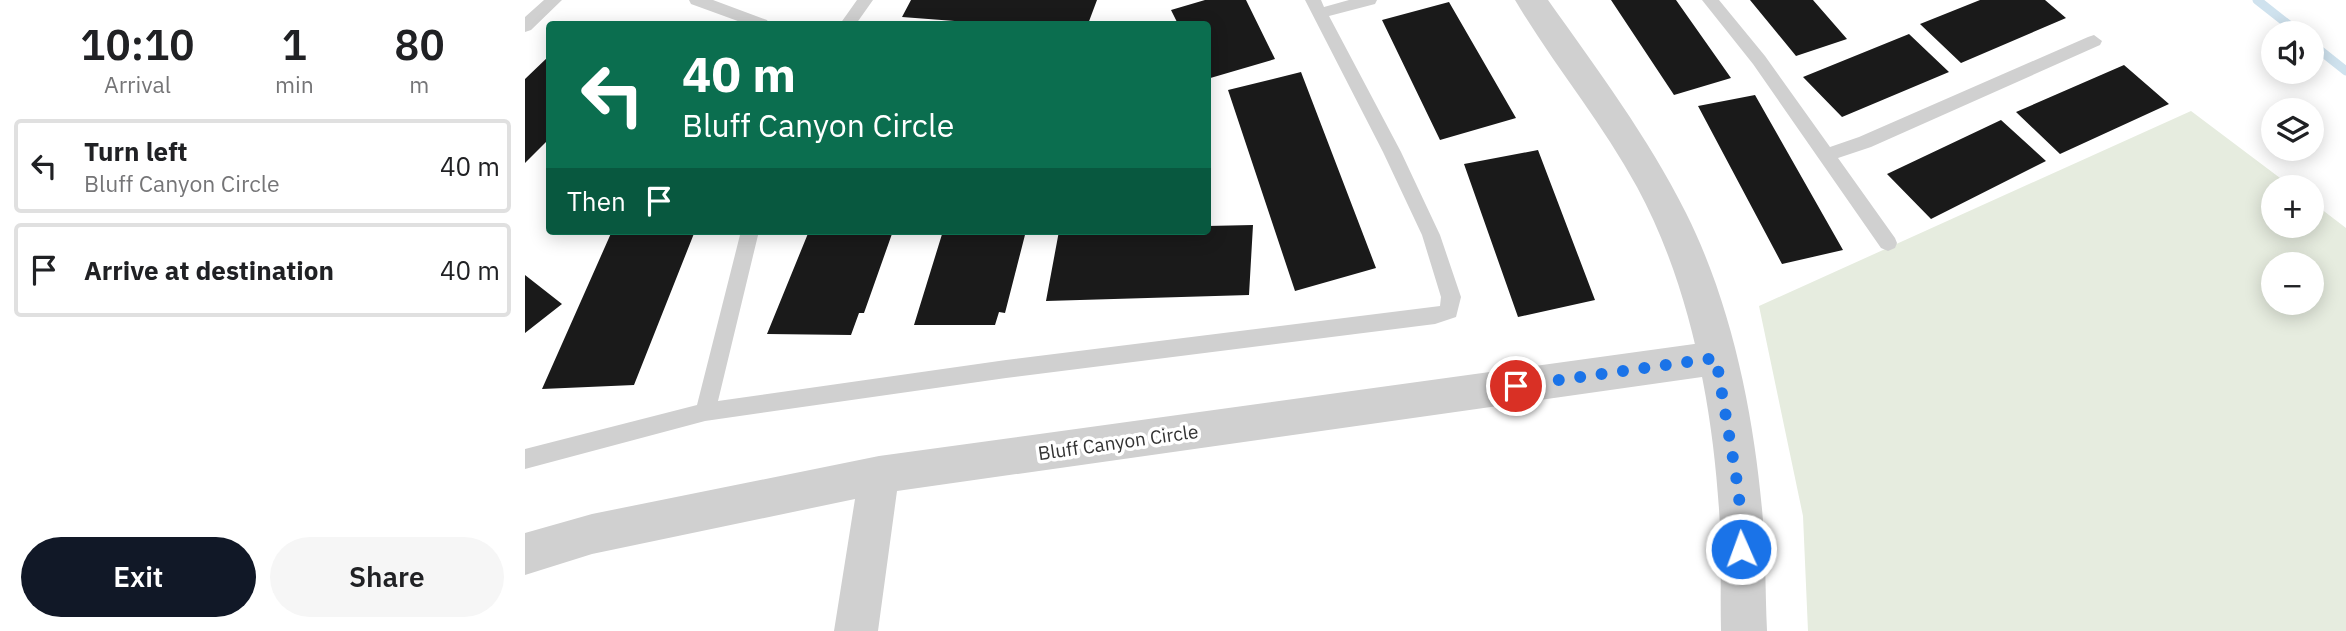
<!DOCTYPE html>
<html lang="en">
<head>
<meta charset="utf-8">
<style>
  body { margin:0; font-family:"IBM Plex Sans",sans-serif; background:#f6f6f6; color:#202124; height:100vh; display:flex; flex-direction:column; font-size:26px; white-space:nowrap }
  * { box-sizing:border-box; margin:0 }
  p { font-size:23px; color:#757577 }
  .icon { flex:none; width:38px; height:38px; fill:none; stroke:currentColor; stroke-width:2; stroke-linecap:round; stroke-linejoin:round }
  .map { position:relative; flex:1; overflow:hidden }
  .sheet { display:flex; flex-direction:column; background:#fff; width:525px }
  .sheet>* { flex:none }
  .guide { position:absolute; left:21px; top:21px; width:665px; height:214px; border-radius:7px; box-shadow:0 4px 18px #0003; background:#0b6e4f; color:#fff; overflow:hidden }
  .controls { position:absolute; left:1736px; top:21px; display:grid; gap:14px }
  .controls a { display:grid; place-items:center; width:63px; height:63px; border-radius:50%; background:#fff; box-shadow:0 4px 18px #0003; font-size:35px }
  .pin { position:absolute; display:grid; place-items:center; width:60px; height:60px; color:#fff; margin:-30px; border:4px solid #fff; border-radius:50%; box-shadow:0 2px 7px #0007 }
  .me { position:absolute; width:77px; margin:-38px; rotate:358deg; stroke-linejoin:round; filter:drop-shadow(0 0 5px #0008) }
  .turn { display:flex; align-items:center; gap:24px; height:147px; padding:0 21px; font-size:32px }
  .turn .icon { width:91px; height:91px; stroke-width:2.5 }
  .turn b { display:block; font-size:49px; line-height:60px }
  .then { display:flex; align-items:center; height:66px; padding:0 21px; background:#0003; gap:14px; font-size:26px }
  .eta { display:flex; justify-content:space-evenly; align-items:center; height:119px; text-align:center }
  .eta b { font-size:42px; font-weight:600; line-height:49px }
  .button { display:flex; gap:14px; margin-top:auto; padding:14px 21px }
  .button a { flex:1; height:80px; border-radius:42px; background:#111827; color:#fff; font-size:28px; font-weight:600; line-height:80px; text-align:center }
  .button a+a { background:#f6f6f6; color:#202124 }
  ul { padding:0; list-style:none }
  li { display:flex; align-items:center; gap:21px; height:94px; margin:0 14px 10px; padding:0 7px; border:4px solid #e0e0e0; border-radius:7px }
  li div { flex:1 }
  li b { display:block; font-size:26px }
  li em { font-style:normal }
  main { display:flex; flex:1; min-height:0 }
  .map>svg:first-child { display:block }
  .green { fill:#e6ecdf; fill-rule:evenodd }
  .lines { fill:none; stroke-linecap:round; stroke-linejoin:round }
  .stream { stroke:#cfe2ee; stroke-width:9 }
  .building { fill:#1a1a1a }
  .service { fill:#d0d0d0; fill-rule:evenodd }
  .minor { fill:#d0d0d0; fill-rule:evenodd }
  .tertiary { fill:#d0d0d0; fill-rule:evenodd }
  .route { stroke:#1a73e8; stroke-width:12; stroke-dasharray:0 21.6 }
  .labels { text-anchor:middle; stroke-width:7; stroke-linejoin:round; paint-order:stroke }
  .street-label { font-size:19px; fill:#333; stroke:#fff }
</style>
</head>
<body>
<main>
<section class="sheet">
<div class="eta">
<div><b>10:10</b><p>Arrival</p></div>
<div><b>1</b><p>min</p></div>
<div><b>80</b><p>m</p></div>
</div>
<ul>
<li><svg class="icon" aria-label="left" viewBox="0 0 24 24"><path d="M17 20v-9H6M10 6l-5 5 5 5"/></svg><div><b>Turn left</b><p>Bluff Canyon Circle</p></div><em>40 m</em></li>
<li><svg class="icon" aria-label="arrive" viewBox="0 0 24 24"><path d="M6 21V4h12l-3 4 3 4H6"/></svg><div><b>Arrive at destination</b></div><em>40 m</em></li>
</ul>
<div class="button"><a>Exit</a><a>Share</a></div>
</section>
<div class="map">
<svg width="1821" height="631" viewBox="0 0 1821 631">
  <rect width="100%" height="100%" fill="#fff"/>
  <!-- green -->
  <path class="green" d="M1666 111 1767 187H1748V226H1787V202L1821 228V631H1283L1278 516 1234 306ZM1748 264H1787V303H1748Z"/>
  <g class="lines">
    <!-- stream -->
    <path class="stream" d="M1732 0 1774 33
      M1787 44 1821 71"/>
  </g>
  <!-- building -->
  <path class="building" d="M386 0H572L563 24H469L377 17Z
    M680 0H721L750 59 682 79V24H653L646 10Z
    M1086 0H1151L1206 78 1149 95Z
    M1225 0H1288L1322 39 1271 56Z
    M1455 0H1520L1541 18 1436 63 1395 24Z
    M924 2 991 118 915 140 857 20Z
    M1384 34 1424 72 1317 117 1278 77Z
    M24 56V139L0 163V79Z
    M1599 65 1644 104 1535 154 1491 112Z
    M776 72 851 268 770 291 703 90Z
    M1230 95 1318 250 1257 264 1173 106Z
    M1476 120 1521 161 1406 219 1362 174Z
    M1013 150 1070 300 993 317 939 164Z
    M728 225 724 295 521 301 534 231H682V226Z
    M87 231H170L109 385 17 389Z
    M284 231H368L339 313H334L326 335 242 334Z
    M418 231H501L480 313 474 312 470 325H389Z
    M0 275 37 304 0 333Z"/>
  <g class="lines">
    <!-- service -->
    <path class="service" d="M19 0H37L6 30 0 32V17Z
      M164 0H188L242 20 244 24H221L166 4Z
      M332 0H348L331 24H315Z
      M780 0H796L799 7 824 0H852L850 4 804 16 876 152 915 235 936 297 931 317 910 324 481 378 180 421 0 469V449L172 405 216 231H234L193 401 481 360 915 306 916 297 897 235 858 152Z
      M1177 0H1194L1240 56 1305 147 1334 137 1563 37 1569 35 1577 41 1575 45 1346 147 1313 158 1370 238 1372 243 1370 248 1363 251 1356 248 1228 64Z"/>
    <!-- minor -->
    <path class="minor" d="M1191 341 1204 346 1210 358 1204 370 1191 375 372 491 353 631H309L330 499 67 554 0 575V533L67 514 354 456Z"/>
    <!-- tertiary -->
    <path class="tertiary" d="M990 0H1023C1072 69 1123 137 1161 213 1206 303 1228 410 1237 509 1241 550 1240 590 1242 631H1196C1195 590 1197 550 1194 509 1187 401 1164 283 1112 187 1076 121 1028 64 990 0Z"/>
  </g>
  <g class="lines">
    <!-- route -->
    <path class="route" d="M991 386 1191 358 1214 494 1216 549"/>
  </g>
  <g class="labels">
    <!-- street labels -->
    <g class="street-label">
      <text transform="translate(593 442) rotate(-8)" y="7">Bluff Canyon Circle</text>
    </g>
  </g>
</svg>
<div class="controls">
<a><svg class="icon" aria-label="sound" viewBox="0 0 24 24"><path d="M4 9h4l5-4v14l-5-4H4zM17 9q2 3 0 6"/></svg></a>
<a><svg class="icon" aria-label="layers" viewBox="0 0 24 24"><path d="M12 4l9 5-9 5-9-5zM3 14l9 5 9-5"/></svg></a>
<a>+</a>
<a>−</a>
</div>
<div class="pin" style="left:991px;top:386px;background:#d93025"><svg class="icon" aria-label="arrive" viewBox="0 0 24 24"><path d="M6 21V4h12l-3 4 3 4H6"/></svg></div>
<svg class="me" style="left:1216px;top:549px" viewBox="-20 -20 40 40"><circle r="17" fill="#1a73e8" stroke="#fff" stroke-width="3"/><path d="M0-11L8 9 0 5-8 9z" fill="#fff"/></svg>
<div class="guide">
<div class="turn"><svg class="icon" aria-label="left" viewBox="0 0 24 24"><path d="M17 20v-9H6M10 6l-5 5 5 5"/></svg><div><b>40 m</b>Bluff Canyon Circle</div></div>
<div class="then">Then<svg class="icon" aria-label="arrive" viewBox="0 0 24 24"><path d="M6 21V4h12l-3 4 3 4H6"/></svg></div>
</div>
</div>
</main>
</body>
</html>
